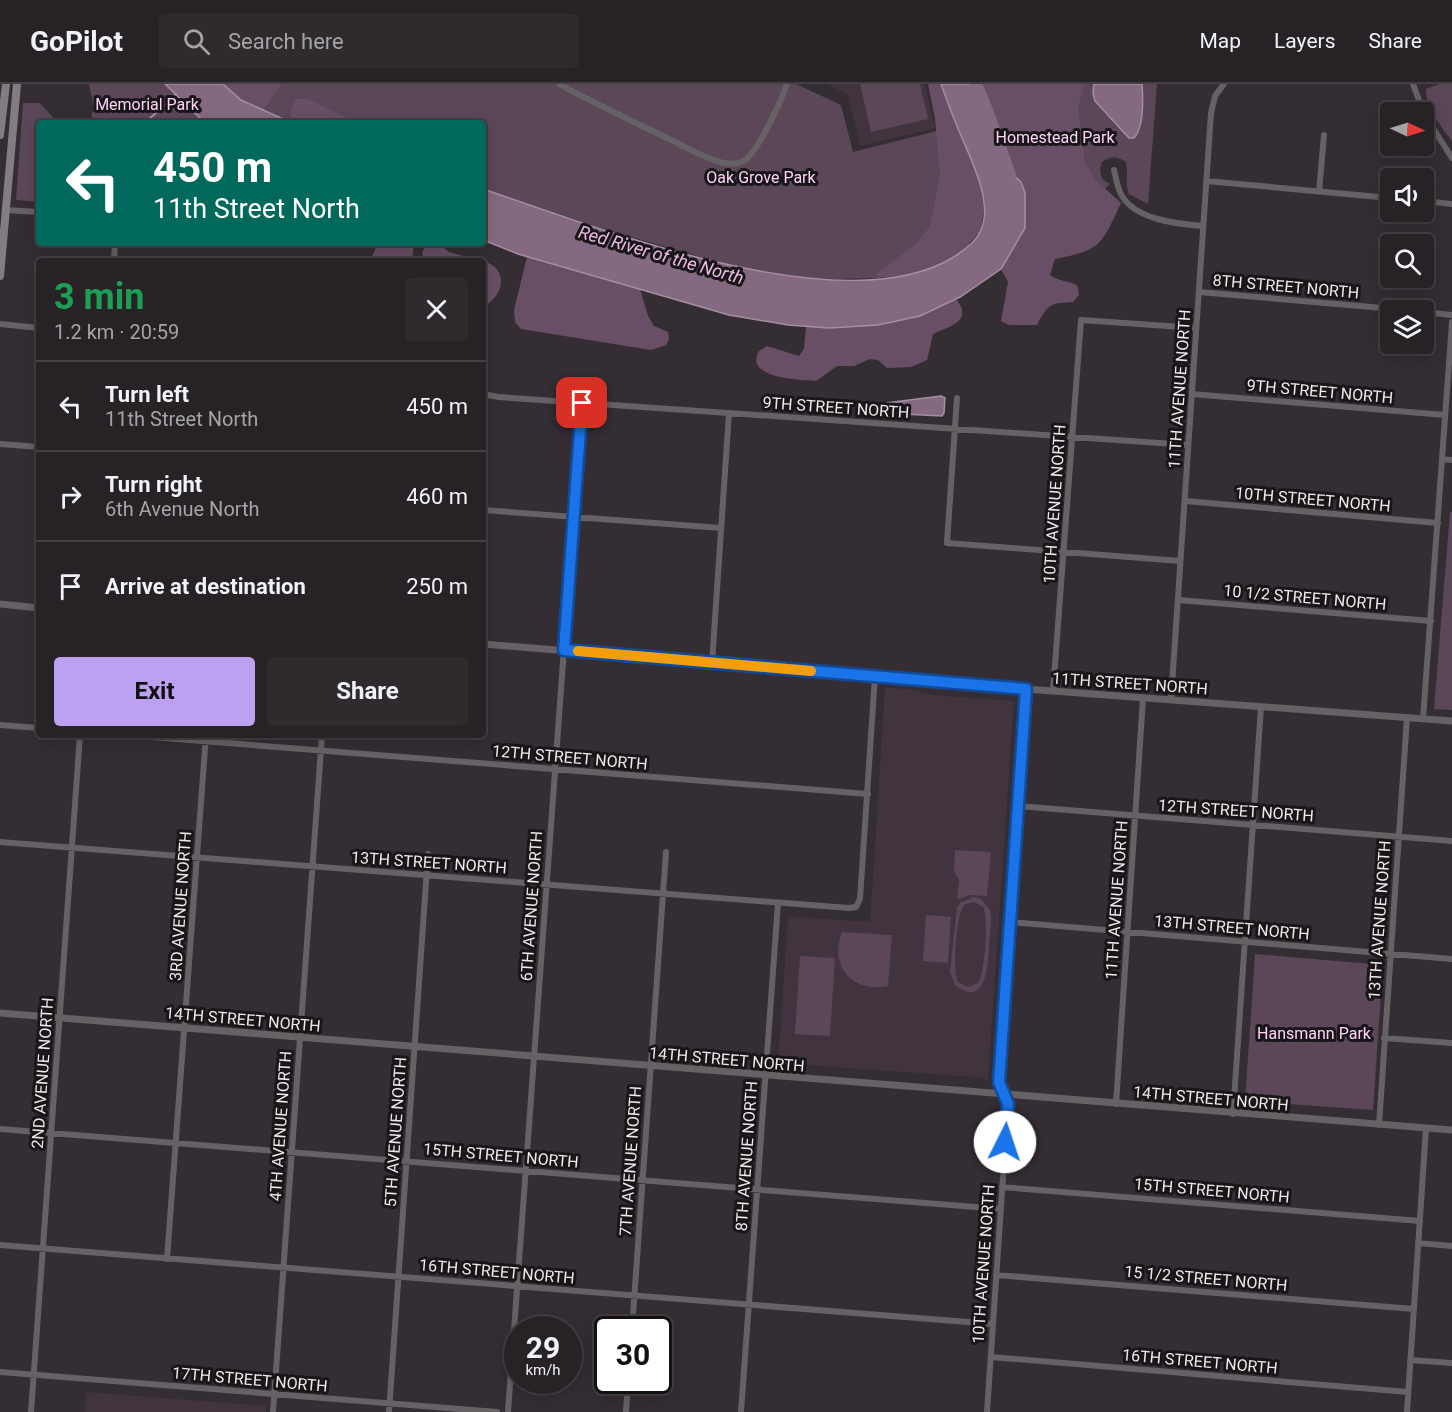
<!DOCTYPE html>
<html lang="en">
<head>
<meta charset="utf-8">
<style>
  body { margin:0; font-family:Roboto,sans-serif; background:#2f2a2e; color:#f1f3f6; height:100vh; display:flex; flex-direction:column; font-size:22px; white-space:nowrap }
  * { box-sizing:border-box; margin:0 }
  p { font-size:20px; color:#a4a4a7 }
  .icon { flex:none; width:33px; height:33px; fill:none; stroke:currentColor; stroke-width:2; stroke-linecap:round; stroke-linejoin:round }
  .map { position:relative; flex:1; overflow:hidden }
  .sheet { position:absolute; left:36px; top:174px; width:450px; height:480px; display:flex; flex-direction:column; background:#272226; border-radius:6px; box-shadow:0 3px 15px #0003,0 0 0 2px #433f43 }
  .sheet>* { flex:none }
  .banner { position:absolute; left:36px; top:36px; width:450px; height:126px; border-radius:6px; box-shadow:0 3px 15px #0003,0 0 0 2px #433f43; background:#00695c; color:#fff; overflow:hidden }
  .needle { width:39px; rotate:94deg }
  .buttons { position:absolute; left:1380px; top:18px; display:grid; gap:12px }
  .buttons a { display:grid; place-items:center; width:54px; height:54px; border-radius:6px; background:#272226; box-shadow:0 3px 15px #0003,0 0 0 2px #433f43; font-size:30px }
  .speed { position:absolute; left:504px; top:1232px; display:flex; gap:12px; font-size:30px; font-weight:700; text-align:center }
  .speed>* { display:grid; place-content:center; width:78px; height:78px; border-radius:50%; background:#272226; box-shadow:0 3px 15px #0003,0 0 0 2px #433f43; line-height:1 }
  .speed small { font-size:15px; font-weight:400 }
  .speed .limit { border:3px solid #111; border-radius:9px; background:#fff; color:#111 }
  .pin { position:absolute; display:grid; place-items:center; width:51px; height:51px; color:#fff; margin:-26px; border-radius:12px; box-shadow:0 3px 9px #0006 }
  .me { position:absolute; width:66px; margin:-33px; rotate:4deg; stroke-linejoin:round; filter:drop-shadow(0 0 4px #0008) }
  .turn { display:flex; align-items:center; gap:21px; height:126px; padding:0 18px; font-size:27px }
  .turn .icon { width:78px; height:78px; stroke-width:2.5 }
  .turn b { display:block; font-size:42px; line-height:51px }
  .round { display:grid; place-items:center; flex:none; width:63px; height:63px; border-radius:6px; background:#2f2a2e }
  .overview { display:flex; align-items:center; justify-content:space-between; height:102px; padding:0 18px }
  h1 { font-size:36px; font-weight:700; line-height:45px; color:#1e9e55 }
  .button { display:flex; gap:12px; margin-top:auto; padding:12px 18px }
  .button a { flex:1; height:69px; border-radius:6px; background:#bca0f2; color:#111; font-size:24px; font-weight:700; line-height:69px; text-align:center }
  .button a+a { background:#2f2a2e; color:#f1f3f6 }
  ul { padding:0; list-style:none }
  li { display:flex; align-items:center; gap:18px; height:90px; padding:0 18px; border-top:2px solid #433f43 }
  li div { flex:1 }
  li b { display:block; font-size:22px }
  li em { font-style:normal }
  header { display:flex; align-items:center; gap:36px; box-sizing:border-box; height:84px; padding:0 30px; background:#272226; border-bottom:2px solid #433f43 }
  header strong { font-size:28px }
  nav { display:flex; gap:33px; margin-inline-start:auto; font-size:21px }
  .search { width:420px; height:54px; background:#2f2a2e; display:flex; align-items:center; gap:15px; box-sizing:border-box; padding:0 21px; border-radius:6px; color:#a4a4a7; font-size:22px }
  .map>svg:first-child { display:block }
  .built { fill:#41343f }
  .green { fill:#5b4758; fill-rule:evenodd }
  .forest { fill:#694f65 }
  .water { fill:#856981; stroke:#a48fa1; stroke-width:1.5 }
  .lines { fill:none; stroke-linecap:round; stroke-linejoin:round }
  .stream { stroke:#a48fa1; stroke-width:2 }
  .river { stroke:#856981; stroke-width:12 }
  .minor { stroke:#656164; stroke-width:6 }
  .tertiary { stroke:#656164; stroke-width:7 }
  .secondary { stroke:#837d82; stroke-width:8 }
  .route-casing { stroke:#114b97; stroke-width:15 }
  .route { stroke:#1a73e8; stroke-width:10 }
  .slow { stroke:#f59e0b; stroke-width:10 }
  .labels { text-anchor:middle; stroke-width:6; stroke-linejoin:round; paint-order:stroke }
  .park-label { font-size:16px; fill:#fcd3f5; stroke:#191619 }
  .street-label { font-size:16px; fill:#ede8ec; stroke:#191619 }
  .water-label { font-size:18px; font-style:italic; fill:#ecbae4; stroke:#191619 }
</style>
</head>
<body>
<header>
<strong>GoPilot</strong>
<div class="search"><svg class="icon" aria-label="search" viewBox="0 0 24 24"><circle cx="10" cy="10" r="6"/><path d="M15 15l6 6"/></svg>Search here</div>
<nav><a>Map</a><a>Layers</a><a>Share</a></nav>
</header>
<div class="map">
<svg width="1452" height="1328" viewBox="0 0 1452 1328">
  <rect width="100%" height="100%" fill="#342d33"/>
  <!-- built -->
  <path class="built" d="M827 0H925L935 44 860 62 847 10Z
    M885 603 914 606 932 611 1014 617 988 996 976 993 778 979 788 832 870 838Z
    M86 1308 266 1322V1328H85Z"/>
  <!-- green -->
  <path class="green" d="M89 0H165L205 39H96L91 32 94 24Z
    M223 0H796L841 21 853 68 937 47 946 151 877 194 836 195 796 193 737 183 617 149 483 105V39H292L241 16Z
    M860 0H920L928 35 871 48Z
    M977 0H1157L1148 120 1129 110C1124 97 1129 91 1126 78 1117 72 1111 72 1102 78L1100 86 1102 95 1110 100 1106 104 1026 121Z
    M1440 0H1452V57C1441 43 1425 23 1426 5Z
    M23 19H40L58 39H39V118L16 116Z
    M1450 428H1452V626L1434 625Z
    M955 766 991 768 987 812 969 811 962 814H957L959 796 954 787Z
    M974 813 981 815 990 826C992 837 990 848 989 860 988 879 987 926 955 901L950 888 957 823 961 818ZM974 818 983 823C989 833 985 890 978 899L968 903 958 898C952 887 956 831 964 821Z
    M926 831 951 833 948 879 923 877Z
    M842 848 892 851 888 902C852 909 829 883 842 848Z
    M1255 870 1383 881 1373 1026 1245 1017Z
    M800 872 835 874 830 952 795 950Z"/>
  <!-- forest -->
  <path class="forest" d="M223 0H282L263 26 241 16Z
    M928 0H941L979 93 984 124 981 146 963 167 938 182 908 191 877 194V189L917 159 930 142 940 92 935 35Z
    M977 0H1084L1078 23 1085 79 1097 97 1121 119C1101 161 1102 166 1055 175L1050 191C1058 197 1068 197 1077 201L1079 211 1073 218C1050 219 1048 220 1037 241H1009L1001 237 1008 198 1001 185 1025 144V109L1021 98 1012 90 1001 66Z
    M296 15H308L357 39H291V25Z
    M378 159H414L412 177H370Z
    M427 159H438L449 168 481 177H422L423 167Z
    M527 173 640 205 648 232 654 242 668 248 669 255 666 261 651 266 521 245 515 238 514 226Z
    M483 177C510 185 504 212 483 223Z
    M956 215C974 237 950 242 933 250L927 276 911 283 887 284 878 276 870 275 854 282H837L816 297C802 296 764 295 757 280 755 276 757 271 759 267L767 262 799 272 804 265 806 242 829 244 920 232Z"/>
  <!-- water -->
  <path class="water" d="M165 0H223L241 16 292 39H205Z
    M941 0H977L1001 66 1012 90 1021 98 1025 109V144L1001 185 960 213 920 232 878 241 829 244 788 241 729 231 518 170 483 156V105C597 143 842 240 952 174 962 168 976 158 981 146 994 116 968 70 957 42 951 28 946 14 941 0Z
    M1094 0H1142C1143 14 1144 43 1134 54H1129L1095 17 1093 9Z
    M941 312 945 314 944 329 942 332 862 328 859 326 862 322Z"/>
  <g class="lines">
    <!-- stream -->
    <path class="stream" d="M145 39 176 10"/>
    <!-- river -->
    <path class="river" d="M976 0 987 26 1010 91"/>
    <!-- minor -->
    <path class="minor" d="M559 0C595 20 632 37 669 55 686 63 705 75 724 79 729 80 736 80 742 78 757 71 781 17 787 0
      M1413 0 1424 30 1452 74
      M1114 86C1116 94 1117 103 1121 110 1134 136 1178 140 1203 142
      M1206 97 1390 114
      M1319 108 1324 51
      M1424 117 1452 120
      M5 126 39 128
      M114 177 115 159
      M1199 208 1406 226
      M1424 228 1452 231
      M0 240 39 244
      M483 310 498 313 1188 361
      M1192 310 1445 331
      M957 314 947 459 1180 477
      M0 360 39 363
      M1442 375 1452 376
      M1185 417 1438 439
      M483 426 721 444
      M1178 516 1431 537
      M712 579 729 329
      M1053 607 1081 236 1196 244
      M1171 616 1211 29 1215 12 1224 0
      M1423 635 1452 238
      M0 641 39 644
      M126 651 868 710
      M1018 722 1452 757
      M0 758 849 824 856 823 860 815 875 592
      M1010 838 1452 875
      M1384 954 1452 959
      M1116 1020 1143 614
      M1233 1030 1261 623
      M1379 1041 1407 634
      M0 1045 1001 1125
      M1002 1103 1420 1137
      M1418 1159 1452 1162
      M0 1161 993 1240
      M167 1175 206 651
      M996 1191 1414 1225
      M632 1245 666 768
      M991 1273 1408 1308
      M1410 1276 1452 1279
      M0 1288 497 1328
      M31 1328 80 651
      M273 1328 322 651
      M389 1328 428 770
      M508 1328 582 319
      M626 1328 628 1296
      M741 1328 778 819
      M987 1328 1008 1020 999 998 1026 605
      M1407 1328 1426 1044"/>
    <!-- tertiary -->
    <path class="tertiary" d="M0 520 39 524
      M483 560 1026 605 1452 637
      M0 929 1452 1046"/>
    <!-- secondary -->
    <path class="secondary" d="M0 51 6 0
      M0 192 17 0"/>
  </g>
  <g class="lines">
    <!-- route casing -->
    <g class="route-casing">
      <path id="route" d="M582 319 564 566 1026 605 999 998 1008 1020 1005 1058"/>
    </g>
    <!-- route -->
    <use href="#route" class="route"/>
    <!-- slow -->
    <path class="slow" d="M578 567 811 587"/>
  </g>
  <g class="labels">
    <!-- park labels -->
    <g class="park-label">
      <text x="147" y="26">Memorial Park</text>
      <text x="1055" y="59">Homestead Park</text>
      <text x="761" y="99">Oak Grove Park</text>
      <text x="1314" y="955">Hansmann Park</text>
    </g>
    <!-- street labels -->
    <g class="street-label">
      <text transform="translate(1286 202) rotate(5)" y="6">8TH STREET NORTH</text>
      <text transform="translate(1179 305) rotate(-86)" y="6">11TH AVENUE NORTH</text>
      <text transform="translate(1320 307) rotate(5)" y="6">9TH STREET NORTH</text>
      <text transform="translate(836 323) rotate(4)" y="6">9TH STREET NORTH</text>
      <text transform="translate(1313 415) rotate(5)" y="6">10TH STREET NORTH</text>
      <text transform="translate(1054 420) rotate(-86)" y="6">10TH AVENUE NORTH</text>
      <text transform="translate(1305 513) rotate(5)" y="6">10 1/2 STREET NORTH</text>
      <text transform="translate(1130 599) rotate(4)" y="6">11TH STREET NORTH</text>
      <text transform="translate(570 673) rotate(5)" y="6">12TH STREET NORTH</text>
      <text transform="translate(1236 726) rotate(4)" y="6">12TH STREET NORTH</text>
      <text transform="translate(429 778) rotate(4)" y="6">13TH STREET NORTH</text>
      <text transform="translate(1116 816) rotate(-86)" y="6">11TH AVENUE NORTH</text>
      <text transform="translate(180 822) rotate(-86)" y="6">3RD AVENUE NORTH</text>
      <text transform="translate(531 822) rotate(-86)" y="6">6TH AVENUE NORTH</text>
      <text transform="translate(1379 836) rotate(-86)" y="6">13TH AVENUE NORTH</text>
      <text transform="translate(1232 843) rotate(5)" y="6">13TH STREET NORTH</text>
      <text transform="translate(243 935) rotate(5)" y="6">14TH STREET NORTH</text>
      <text transform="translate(727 975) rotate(5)" y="6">14TH STREET NORTH</text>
      <text transform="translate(42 989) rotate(-86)" y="6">2ND AVENUE NORTH</text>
      <text transform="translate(1211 1014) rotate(5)" y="6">14TH STREET NORTH</text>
      <text transform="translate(280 1042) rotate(-86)" y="6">4TH AVENUE NORTH</text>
      <text transform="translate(395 1048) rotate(-86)" y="6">5TH AVENUE NORTH</text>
      <text transform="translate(501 1071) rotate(5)" y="6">15TH STREET NORTH</text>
      <text transform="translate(746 1072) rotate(-86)" y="6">8TH AVENUE NORTH</text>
      <text transform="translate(630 1077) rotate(-86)" y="6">7TH AVENUE NORTH</text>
      <text transform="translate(1212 1106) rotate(5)" y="6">15TH STREET NORTH</text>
      <text transform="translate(983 1180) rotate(-86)" y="6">10TH AVENUE NORTH</text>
      <text transform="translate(497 1187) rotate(5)" y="6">16TH STREET NORTH</text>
      <text transform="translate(1206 1194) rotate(5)" y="6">15 1/2 STREET NORTH</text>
      <text transform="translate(1200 1277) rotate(5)" y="6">16TH STREET NORTH</text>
      <text transform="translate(250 1295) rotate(5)" y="6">17TH STREET NORTH</text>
    </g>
    <!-- water labels -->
    <g class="water-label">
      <text transform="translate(661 171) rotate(16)" y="6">Red River of the North</text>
    </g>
  </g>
</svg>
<div class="buttons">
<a><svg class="needle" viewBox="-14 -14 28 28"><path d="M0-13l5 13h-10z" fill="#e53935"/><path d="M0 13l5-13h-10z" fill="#a4a4a7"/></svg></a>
<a><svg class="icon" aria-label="sound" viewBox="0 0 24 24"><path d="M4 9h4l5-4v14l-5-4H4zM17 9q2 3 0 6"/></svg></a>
<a><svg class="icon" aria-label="search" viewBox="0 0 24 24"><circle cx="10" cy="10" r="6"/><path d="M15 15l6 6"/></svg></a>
<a><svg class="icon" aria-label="layers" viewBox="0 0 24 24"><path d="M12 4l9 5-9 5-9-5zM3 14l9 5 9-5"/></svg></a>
</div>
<div class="speed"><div>29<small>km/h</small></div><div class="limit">30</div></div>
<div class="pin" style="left:582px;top:319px;background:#d93025"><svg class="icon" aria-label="arrive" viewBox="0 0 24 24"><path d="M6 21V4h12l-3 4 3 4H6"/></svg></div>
<svg class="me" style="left:1005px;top:1058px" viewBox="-20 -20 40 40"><circle r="19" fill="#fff"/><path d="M0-13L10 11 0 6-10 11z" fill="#1a73e8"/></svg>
<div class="banner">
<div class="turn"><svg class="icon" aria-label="left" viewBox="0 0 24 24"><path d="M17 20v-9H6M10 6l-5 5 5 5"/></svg><div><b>450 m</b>11th Street North</div></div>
</div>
<section class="sheet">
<div class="overview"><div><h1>3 min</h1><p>1.2 km · 20:59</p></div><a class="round"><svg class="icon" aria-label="close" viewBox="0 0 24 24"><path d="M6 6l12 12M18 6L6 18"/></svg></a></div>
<ul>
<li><svg class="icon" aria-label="left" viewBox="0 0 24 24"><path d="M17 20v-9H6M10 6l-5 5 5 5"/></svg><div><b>Turn left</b><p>11th Street North</p></div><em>450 m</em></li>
<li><svg class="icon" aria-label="right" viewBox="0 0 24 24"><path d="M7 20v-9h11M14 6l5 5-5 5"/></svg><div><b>Turn right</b><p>6th Avenue North</p></div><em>460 m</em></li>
<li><svg class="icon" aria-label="arrive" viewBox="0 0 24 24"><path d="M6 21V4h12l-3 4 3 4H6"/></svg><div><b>Arrive at destination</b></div><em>250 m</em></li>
</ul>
<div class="button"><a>Exit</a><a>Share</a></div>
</section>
</div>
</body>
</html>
